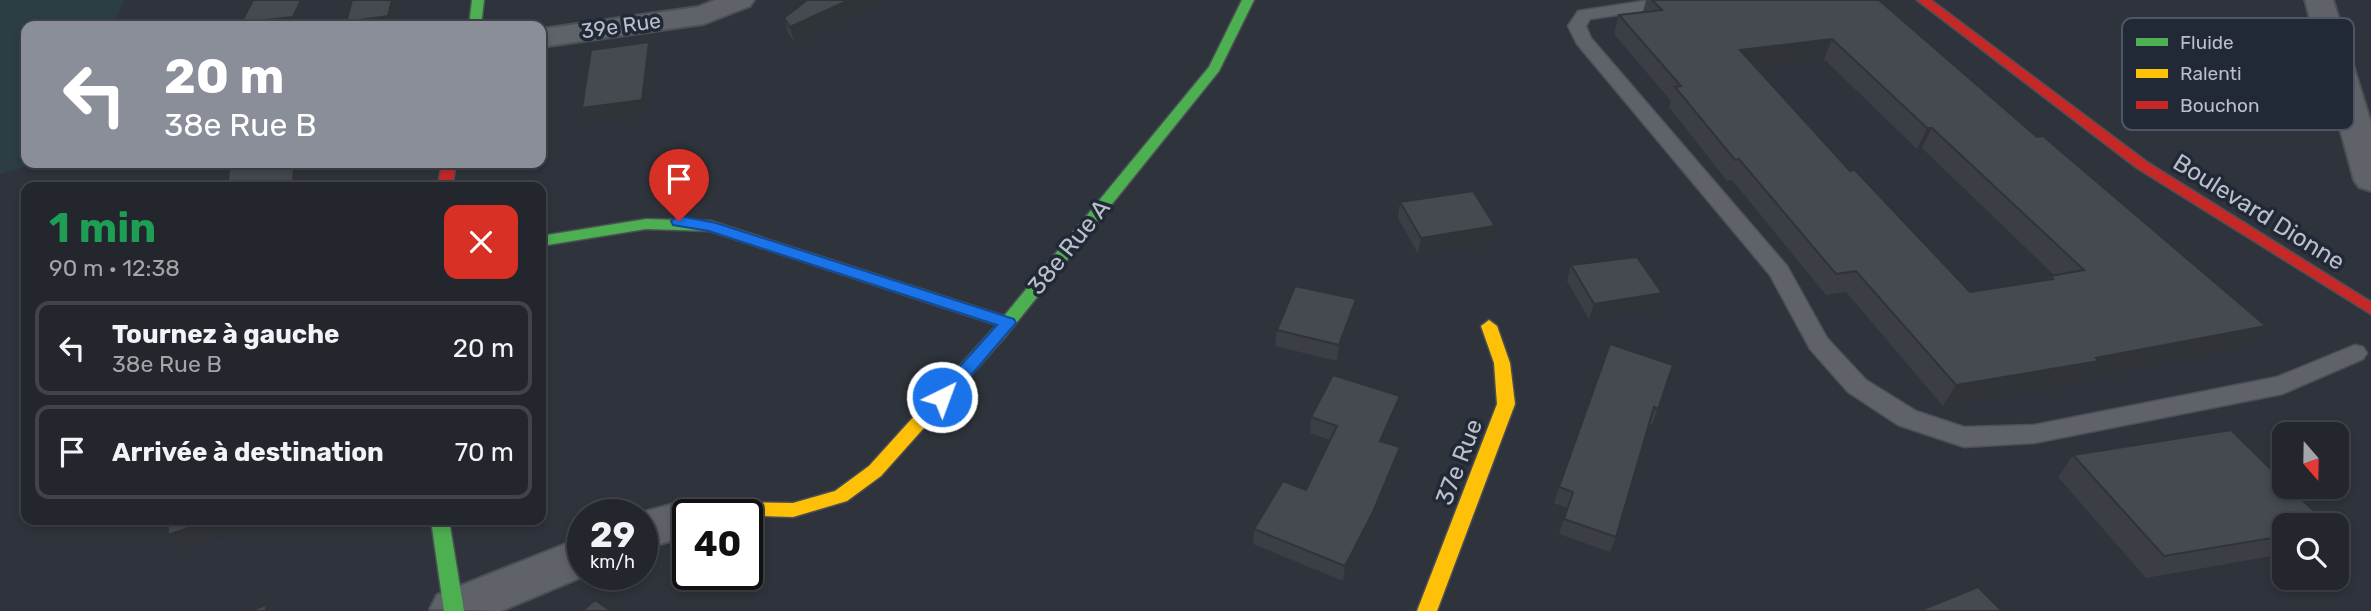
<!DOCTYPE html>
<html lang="fr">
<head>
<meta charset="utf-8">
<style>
  body { margin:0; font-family:Rubik,sans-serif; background:#2b2e34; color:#f1f3f6; height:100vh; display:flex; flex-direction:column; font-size:26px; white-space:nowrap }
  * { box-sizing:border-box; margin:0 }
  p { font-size:23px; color:#a3a5a9 }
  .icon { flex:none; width:38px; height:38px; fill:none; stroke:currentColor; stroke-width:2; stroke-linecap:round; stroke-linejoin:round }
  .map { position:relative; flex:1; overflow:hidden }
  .panel { position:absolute; left:21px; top:182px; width:525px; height:343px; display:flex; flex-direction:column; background:#23262c; border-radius:14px; box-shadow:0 4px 10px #0003,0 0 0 2px #404348 }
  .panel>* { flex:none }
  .guide { position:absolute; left:21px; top:21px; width:525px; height:147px; border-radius:14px; box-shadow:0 4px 10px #0003,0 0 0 2px #404348; background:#898e99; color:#fff; overflow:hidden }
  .needle { width:46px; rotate:160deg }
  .controls { position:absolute; left:2272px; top:422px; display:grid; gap:14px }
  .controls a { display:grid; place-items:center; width:77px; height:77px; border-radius:14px; background:#23262c; box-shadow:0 4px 10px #0003,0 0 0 2px #404348; font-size:35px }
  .speed { position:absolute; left:567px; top:499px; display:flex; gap:14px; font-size:35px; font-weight:700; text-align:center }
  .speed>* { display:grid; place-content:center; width:91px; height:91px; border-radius:50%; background:#23262c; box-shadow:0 4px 10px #0003,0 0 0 2px #404348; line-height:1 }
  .speed small { font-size:18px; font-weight:400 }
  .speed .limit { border:4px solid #111; border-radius:10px; background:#fff; color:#111 }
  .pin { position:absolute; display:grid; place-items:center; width:60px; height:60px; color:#fff; margin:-72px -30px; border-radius:50% 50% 50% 0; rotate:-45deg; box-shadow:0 0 7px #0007 }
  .pin .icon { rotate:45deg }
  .me { position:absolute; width:77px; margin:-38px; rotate:42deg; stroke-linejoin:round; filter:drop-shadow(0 0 5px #0008) }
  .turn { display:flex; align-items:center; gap:24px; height:147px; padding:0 28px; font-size:32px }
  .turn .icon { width:91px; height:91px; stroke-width:2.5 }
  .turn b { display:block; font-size:49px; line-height:60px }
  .round { display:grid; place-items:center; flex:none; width:74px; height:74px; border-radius:14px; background:#2b2e34 }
  .summary { display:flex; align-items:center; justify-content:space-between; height:119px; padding:0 28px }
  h1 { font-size:42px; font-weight:700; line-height:52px; color:#1e9e55 }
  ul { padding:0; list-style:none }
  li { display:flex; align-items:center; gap:21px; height:94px; margin:0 14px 10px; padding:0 14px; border:4px solid #404348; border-radius:14px }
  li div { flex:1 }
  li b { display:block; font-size:26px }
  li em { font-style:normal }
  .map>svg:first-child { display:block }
  .green { fill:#2c3e42 }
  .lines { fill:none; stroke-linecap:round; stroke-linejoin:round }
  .lane-casing { stroke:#4c5056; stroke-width:3 }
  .street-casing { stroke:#4c5056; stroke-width:4 }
  .fast-casing { stroke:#4c5056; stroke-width:3 }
  .slow-casing { stroke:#4c5056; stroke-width:3 }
  .jam-casing { stroke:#4c5056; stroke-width:3 }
  .lane { fill:#5f6269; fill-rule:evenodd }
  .street { fill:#5f6269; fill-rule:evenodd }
  .fast { fill:#4caf50; fill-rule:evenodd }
  .slow { fill:#ffc107; fill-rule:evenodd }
  .jam { fill:#c62828; fill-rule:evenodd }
  .wall { fill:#3b3f45; fill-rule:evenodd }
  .shaded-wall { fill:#303338 }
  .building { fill:#454950; stroke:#303338; stroke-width:2; fill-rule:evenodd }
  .route { fill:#1a73e8; stroke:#114b97; stroke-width:2 }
  .labels { text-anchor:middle; stroke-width:7; stroke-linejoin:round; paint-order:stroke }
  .far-street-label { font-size:21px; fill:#babfcb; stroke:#212936 }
  .street-label { font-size:24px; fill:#babfcb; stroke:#212936 }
  .key { fill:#212936; stroke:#4f5663; stroke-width:2 }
  .key-label { font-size:19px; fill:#babfcb }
</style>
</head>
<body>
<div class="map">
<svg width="2371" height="611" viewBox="0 0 2371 611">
  <rect width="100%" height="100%" fill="#2f333b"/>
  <!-- green -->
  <path class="green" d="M0 0H124L113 26H26V163H39L0 174Z"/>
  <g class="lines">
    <!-- lane casing -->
    <g class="lane-casing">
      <path id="lane" d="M1650 0H1694L1685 5 1590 19 1586 26 1591 38 1787 266 1827 338 1866 380 1916 411 1964 427 2034 425 2277 377 2355 345 2363 347 2367 353 2363 359 2282 394 2034 443 1964 447 1898 425 1848 392 1810 349 1770 275 1577 44 1568 26 1578 11Z"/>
    </g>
    <!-- street casing -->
    <g class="street-casing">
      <path id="street" d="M715 0H754L750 6 704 24 541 47V29L698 7Z
        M2305 0H2333L2371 123V191L2359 187 2354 180Z
        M688 500 704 505 709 514H688V536L642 549V514H636Z
        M583 537V574H589L501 611 430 609 437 595Z"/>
    </g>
    <!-- fast casing -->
    <g class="fast-casing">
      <path id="fast" d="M472 0H484L481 26H469Z
        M1242 0H1254L1219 71 1005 337H993L991 333 997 325 710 231 646 229 541 246V236L646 219 711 221 1004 316 1209 67Z
        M431 520H449L464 611H444Z"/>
    </g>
    <!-- slow casing -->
    <g class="slow-casing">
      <path id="slow" d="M1489 320 1497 326 1510 363 1515 404 1437 611H1417L1497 404 1494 363 1481 326Z
        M999 327 1005 329 1007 333 1005 337 881 476 847 501 793 517 698 514 700 509 737 502 793 503 835 491 869 466 993 329Z"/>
    </g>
    <!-- jam casing -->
    <g class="jam-casing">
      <path id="jam" d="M1917 0H1931L2147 162 2371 302V314L2137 168Z
        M442 163H456L452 187H438Z"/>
    </g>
    <!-- lane -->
    <use href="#lane" class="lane"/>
    <!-- street -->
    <use href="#street" class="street"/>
    <!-- fast -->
    <use href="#fast" class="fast"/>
    <!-- slow -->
    <use href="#slow" class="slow"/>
    <!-- jam -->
    <use href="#jam" class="jam"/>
  </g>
  <!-- wall -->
  <path class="wall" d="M807 0H883L794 42 788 33 784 18Z
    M1646 0H1879L2037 137 2266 326 2250 347 2087 378 2084 383 1943 406 1846 292 1826 295 1732 180 1727 181 1669 107 1671 101 1614 34 1619 15 1643 12ZM1824 59 1917 149 1922 148 2054 275 2050 276 2047 280 1970 292 1850 171 1756 67Z
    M1400 202 1495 226 1492 242 1418 254 1398 218Z
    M1571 265 1662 293 1656 309 1589 319 1567 281Z
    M1354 315 1337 361 1275 346 1277 330Z
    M1673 365 1652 425 1649 424 1616 537 1610 552 1559 534 1567 508 1554 503 1559 487Z
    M1397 412 1384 442 1400 447 1397 463 1370 528 1343 581 1253 544 1254 529 1306 490 1330 440 1310 433 1311 417Z
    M2073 455 2284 525V554L2146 578 2058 477Z"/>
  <!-- shaded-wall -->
  <path class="shaded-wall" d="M301 0H308L297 25 283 26H243L241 23Z
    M392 0H402L396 26H348L346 22Z
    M849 0H883L794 42 790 27Z
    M1832 39 1824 59 1733 70 1740 50Z
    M649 42 653 56 646 113 587 121 582 108Z
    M1927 128H1932L1922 148 1917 149Z
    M294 163H304L302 187H277Z
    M1495 226 1492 242 1418 254 1421 238Z
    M1662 293 1656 309 1589 319 1594 304Z
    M1356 299 1354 315 1337 361 1339 345Z
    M2266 326 2250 347 2087 378 2084 383 1943 406 1956 385Z
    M1400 396 1397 412 1378 457 1380 441Z
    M1400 447 1397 463 1370 528 1343 581 1345 566Z
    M211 520H267L182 551 168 535Z"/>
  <!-- building -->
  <path class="building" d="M253 0H301L293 17 241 23Z
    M352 0H392L388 16 346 22Z
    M807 0H849L790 27 784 18Z
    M1652 0H1879L2037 137 2043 136 2266 326 2096 358 2099 361 1956 385 1856 271 1836 274 1739 159 1735 160 1675 87 1681 86 1619 15 1662 10ZM1832 39 1927 128H1932L2084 270 2050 276 2053 279 1970 292 1855 170 1850 171 1740 50Z
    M649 42 642 100 582 108 591 50Z
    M230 163H294L293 184 277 187H227Z
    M1473 191 1495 226 1421 238 1400 202Z
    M1637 257 1662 293 1594 304 1571 265Z
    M1295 286 1356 299 1339 345 1277 330Z
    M1610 344 1673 365 1658 409 1654 407 1616 537 1564 519 1573 492 1559 487Z
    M1333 375 1400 396 1380 441 1400 447 1373 512 1345 566 1254 529 1283 481 1306 490 1337 426 1311 417Z
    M2231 430 2284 482V486H2288L2328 525H2284V536L2164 556 2073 455Z
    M168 520H211L168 535Z
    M1978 587 2002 611H1919Z
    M595 600 611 611H582Z
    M266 605V611H250Z"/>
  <!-- route -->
  <path class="route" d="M679 216 716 223 1014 319 1016 323 948 402H936L933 397 936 393 997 325 709 231 673 225 671 221Z"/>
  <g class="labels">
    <!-- far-street labels -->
    <g class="far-street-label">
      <text transform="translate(621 26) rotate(-8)" y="7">39e Rue</text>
    </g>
    <!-- street labels -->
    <g class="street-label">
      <text transform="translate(2259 212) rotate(32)" y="8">Boulevard Dionne</text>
      <text transform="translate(1069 247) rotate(-51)" y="8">38e Rue A</text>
      <text transform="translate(1459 462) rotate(-69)" y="8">37e Rue</text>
    </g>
  </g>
  <!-- legend -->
  <rect x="2122" y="18" width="232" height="112" rx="10" class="key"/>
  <rect x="2136" y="38" width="32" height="8" fill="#4caf50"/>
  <rect x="2136" y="69" width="32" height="9" fill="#ffc107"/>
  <rect x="2136" y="101" width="32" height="8" fill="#c62828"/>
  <g class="key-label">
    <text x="2180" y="49">Fluide</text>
    <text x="2180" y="80">Ralenti</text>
    <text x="2180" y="112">Bouchon</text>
  </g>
</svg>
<div class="controls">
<a><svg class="needle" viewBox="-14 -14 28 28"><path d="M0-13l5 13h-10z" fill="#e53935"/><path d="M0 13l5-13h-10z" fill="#a3a5a9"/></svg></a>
<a><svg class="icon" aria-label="search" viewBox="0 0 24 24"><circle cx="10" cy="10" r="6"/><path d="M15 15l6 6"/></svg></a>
</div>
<div class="speed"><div>29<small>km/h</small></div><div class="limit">40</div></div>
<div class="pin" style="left:679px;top:221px;background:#d93025"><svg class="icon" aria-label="arrive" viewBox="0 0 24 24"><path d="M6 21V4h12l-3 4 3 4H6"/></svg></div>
<svg class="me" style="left:942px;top:397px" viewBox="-20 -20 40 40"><circle r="17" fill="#1a73e8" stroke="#fff" stroke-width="3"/><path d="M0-11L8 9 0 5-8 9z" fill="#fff"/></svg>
<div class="guide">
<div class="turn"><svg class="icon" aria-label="left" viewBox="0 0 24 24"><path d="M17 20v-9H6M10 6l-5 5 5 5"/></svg><div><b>20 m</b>38e Rue B</div></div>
</div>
<section class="panel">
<div class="summary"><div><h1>1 min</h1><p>90 m · 12:38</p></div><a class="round" style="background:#d93025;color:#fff"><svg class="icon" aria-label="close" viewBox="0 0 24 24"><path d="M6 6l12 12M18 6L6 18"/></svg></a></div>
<ul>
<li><svg class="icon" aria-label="left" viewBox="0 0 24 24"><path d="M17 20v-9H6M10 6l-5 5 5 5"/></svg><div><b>Tournez à gauche</b><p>38e Rue B</p></div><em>20 m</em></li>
<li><svg class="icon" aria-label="arrive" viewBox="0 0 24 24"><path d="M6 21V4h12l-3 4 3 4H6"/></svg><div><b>Arrivée à destination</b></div><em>70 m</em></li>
</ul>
</section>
</div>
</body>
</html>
